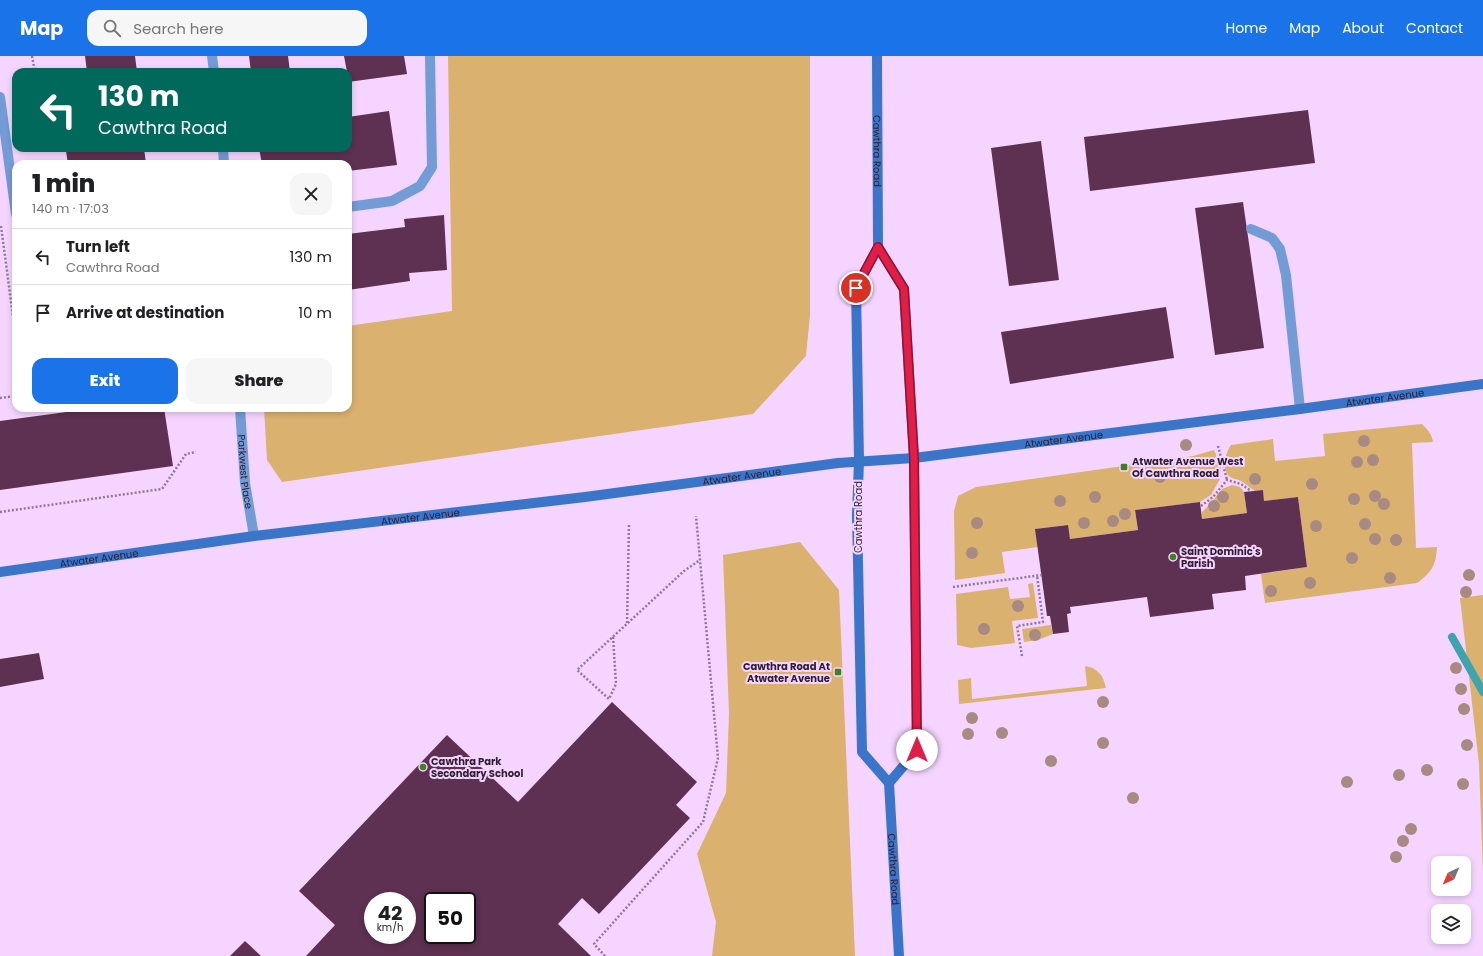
<!DOCTYPE html>
<html lang="en">
<head>
<meta charset="utf-8">
<style>
  body { margin:0; font-family:Poppins,sans-serif; background:#f6f6f6; color:#202124; height:100vh; display:flex; flex-direction:column; font-size:15px; white-space:nowrap }
  * { box-sizing:border-box; margin:0 }
  p { font-size:13px; color:#757577 }
  .icon { flex:none; width:22px; height:22px; fill:none; stroke:currentColor; stroke-width:2; stroke-linecap:round; stroke-linejoin:round }
  .map { position:relative; flex:1; overflow:hidden }
  .panel { position:absolute; left:12px; top:104px; width:340px; height:252px; display:flex; flex-direction:column; background:#fff; border-radius:12px; box-shadow:0 2px 6px #0003 }
  .panel>* { flex:none }
  .guide { position:absolute; left:12px; top:12px; width:340px; height:84px; border-radius:12px; box-shadow:0 2px 6px #0003; background:#00695c; color:#fff; overflow:hidden }
  .needle { width:26px; rotate:224deg }
  .controls { position:absolute; left:1431px; top:800px; display:grid; gap:8px }
  .controls a { display:grid; place-items:center; width:40px; height:40px; border-radius:8px; background:#fff; box-shadow:0 2px 6px #0003; font-size:20px }
  .speed { position:absolute; left:364px; top:836px; display:flex; gap:8px; font-size:20px; font-weight:700; text-align:center }
  .speed>* { display:grid; place-content:center; width:52px; height:52px; border-radius:50%; background:#fff; box-shadow:0 2px 6px #0003; line-height:1 }
  .speed small { font-size:10px; font-weight:400 }
  .speed .limit { border:2px solid #111; border-radius:6px; background:#fff; color:#111 }
  .pin { position:absolute; display:grid; place-items:center; width:34px; height:34px; color:#fff; margin:-17px; border:2px solid #fff; border-radius:50%; box-shadow:0 1px 4px #0007 }
  .me { position:absolute; width:44px; margin:-22px; rotate:0deg; stroke-linejoin:round; filter:drop-shadow(0 0 3px #0008) }
  .turn { display:flex; align-items:center; gap:14px; height:84px; padding:0 20px; font-size:18px }
  .turn .icon { width:52px; height:52px; stroke-width:2.5 }
  .turn b { display:block; font-size:28px; line-height:34px }
  .round { display:grid; place-items:center; flex:none; width:42px; height:42px; border-radius:12px; background:#f6f6f6 }
  .headline { display:flex; align-items:center; justify-content:space-between; height:68px; padding:0 20px }
  h1 { font-size:24px; font-weight:800; line-height:30px }
  .button { display:flex; gap:8px; margin-top:auto; padding:8px 20px }
  .button a { flex:1; height:46px; border-radius:12px; background:#1a73e8; color:#fff; font-size:16px; font-weight:800; line-height:46px; text-align:center }
  .button a+a { background:#f6f6f6; color:#202124 }
  ul { padding:0; list-style:none }
  li { display:flex; align-items:center; gap:12px; height:56px; padding:0 20px; border-top:1px solid #e0e0e0 }
  li div { flex:1 }
  li b { display:block; font-size:15px }
  li em { font-style:normal }
  header { display:flex; align-items:center; gap:24px; box-sizing:border-box; height:56px; padding:0 20px; background:#1a73e8; color:#fff }
  header strong { font-size:19px }
  nav { display:flex; gap:22px; margin-inline-start:auto; font-size:14px }
  .search { width:280px; height:36px; background:#f6f6f6; display:flex; align-items:center; gap:10px; box-sizing:border-box; padding:0 14px; border-radius:12px; color:#757577; font-size:15px }
  .map>svg:first-child { display:block }
  .green { fill:#dbb170 }
  .lines { fill:none; stroke-linecap:round; stroke-linejoin:round }
  .stream { stroke:#3fa4ae; stroke-width:8 }
  .building { fill:#5e3052; fill-rule:evenodd }
  .path { stroke:#8f7897; stroke-width:2.5; stroke-dasharray:2 2; stroke-linecap:butt }
  .lane { stroke:#739bd5; stroke-width:10 }
  .street { stroke:#739bd5; stroke-width:10 }
  .secondary { stroke:#3a75ca; stroke-width:10 }
  .tree { fill:#a88a83 }
  .route-casing { stroke:#92132f; stroke-width:10 }
  .route { stroke:#e11d48; stroke-width:7 }
  .poi-dot { fill:#3e8022; stroke:#f5d5ff; stroke-width:1.5 }
  .labels { text-anchor:middle; stroke-width:4; stroke-linejoin:round; paint-order:stroke }
  .street-label { font-size:10px; fill:#2c1d31; stroke:#f5d5ff }
  .poi-label { font-size:10px; font-weight:bold; fill:#2c1d31; stroke:#f5d5ff; text-anchor:start }
</style>
</head>
<body>
<header>
<strong>Map</strong>
<div class="search"><svg class="icon" aria-label="search" viewBox="0 0 24 24"><circle cx="10" cy="10" r="6"/><path d="M15 15l6 6"/></svg>Search here</div>
<nav><a>Home</a><a>Map</a><a>About</a><a>Contact</a></nav>
</header>
<div class="map">
<svg width="1483" height="900" viewBox="0 0 1483 900">
  <rect width="100%" height="100%" fill="#f5d5ff"/>
  <!-- green -->
  <path class="green" d="M448 0H810V259L806 300 753 358 282 426 267 404 264 352H348V270L452 255Z
    M1422 368C1427 373 1432 378 1433 386L1412 387 1416 492 1437 491C1436 510 1431 517 1417 527L1265 547 1261 518 1307 511 1298 441 1264 445 1263 434 1255 435C1250 432 1245 427 1239 424 1237 423 1233 423 1230 421 1221 414 1225 397 1231 389L1273 383 1275 405 1325 400 1323 378Z
    M1214 394 1221 411 1220 423 1211 439 1200 446 1135 454 1138 474 1070 483 1067 469 1036 473 1038 491 1002 496 1005 517 955 524 954 455 958 440 976 431 1193 400Z
    M1232 429 1240 431 1244 436 1247 457 1202 463V456L1211 447 1222 433Z
    M800 486 839 534 855 900H712L716 866 697 798 726 737 729 658 723 499Z
    M1033 527 1038 562 1012 565 1015 587 971 592 957 589 956 538 1008 531 1010 543 1030 541 1028 528Z
    M1483 539V817L1479 708 1460 542Z
    M1051 569 1053 578 1038 584 1024 586 1022 573Z
    M1085 610C1098 612 1103 619 1106 632L959 648 958 624 971 622 972 643 1087 630Z"/>
  <g class="lines">
    <!-- stream -->
    <path class="stream" d="M1452 581 1483 636"/>
  </g>
  <!-- building -->
  <path class="building" d="M85 0H135L137 16H87Z
    M249 0H288L290 16H251Z
    M344 0H404L407 18 348 26V16H347Z
    M1308 54 1315 107 1090 135 1084 81Z
    M389 55 397 109 348 115V108H262L259 92H348V61Z
    M1041 85 1059 224 1009 230 991 92Z
    M88 92H144L146 108H68L66 95Z
    M1243 146 1264 292 1215 299 1195 152Z
    M444 159 447 214 409 217 410 225 348 234V178L405 171 404 163Z
    M1166 251 1174 302 1010 328 1001 276Z
    M96 352H164L173 410 0 434V365Z
    M1263 434 1264 445 1298 441 1307 511 1245 520 1246 534 1212 538 1214 553 1150 561 1147 541 1070 551 1071 557 1067 558 1069 576 1053 578 1050 560H1047L1035 473 1068 469 1070 483 1138 474 1135 454 1200 446 1202 463 1247 457 1244 436Z
    M39 597 44 623 0 631V603Z
    M612 646 697 726 676 749 690 762 599 858 582 842 558 868 591 900H306L335 869 299 835 447 679 518 746ZM373 845H407V879H373ZM433 845H467V879H433Z
    M245 885 261 900H230Z"/>
  <g class="lines">
    <!-- path -->
    <path class="path" d="M32 0 35 16
      M1 170 16 283
      M0 342 16 340
      M1218 390 1227 424
      M1201 450 1213 441 1227 424 1241 428 1251 435
      M0 456 162 433 186 398 196 396
      M953 531 1042 519
      M627 567 629 469
      M613 581 616 628 609 643 577 614 684 515 700 504
      M1022 600 1017 570 1043 566 1037 519
      M605 900 594 888 703 766 718 702 696 460"/>
    <!-- lane -->
    <path class="lane" d="M0 41 16 158
      M348 151 392 145 420 130 432 111 430 0
      M1251 173 1272 182 1280 193 1286 219 1300 353"/>
    <!-- street -->
    <g class="street">
      <path d="M212 0 214 16"/>
      <path d="M223 92 224 108"/>
      <path id="s1" d="M240 352 245 427 254 480"/>
    </g>
    <!-- secondary -->
    <g class="secondary">
      <path id="s2" d="M877 0 878 191 856 232 859 405 857 459 862 696 889 727 899 900"/>
      <path d="M878 191 904 233 914 402 917 694 889 727"/>
      <path id="s3" d="M0 516 254 480 585 441 838 407 914 402 1300 353 1483 328"/>
    </g>
  </g>
  <!-- trees -->
  <g class="tree">
    <circle cx="1364" cy="385" r="6"/>
    <circle cx="1186" cy="389" r="6"/>
    <circle cx="1373" cy="404" r="6"/>
    <circle cx="1357" cy="406" r="6"/>
    <circle cx="1160" cy="421" r="6"/>
    <circle cx="1255" cy="423" r="6"/>
    <circle cx="1312" cy="428" r="6"/>
    <circle cx="1375" cy="440" r="6"/>
    <circle cx="1095" cy="441" r="6"/>
    <circle cx="1223" cy="441" r="6"/>
    <circle cx="1354" cy="443" r="6"/>
    <circle cx="1060" cy="445" r="6"/>
    <circle cx="1384" cy="448" r="6"/>
    <circle cx="1214" cy="450" r="6"/>
    <circle cx="1125" cy="458" r="6"/>
    <circle cx="1113" cy="465" r="6"/>
    <circle cx="977" cy="467" r="6"/>
    <circle cx="1084" cy="467" r="6"/>
    <circle cx="1365" cy="468" r="6"/>
    <circle cx="1316" cy="470" r="6"/>
    <circle cx="1375" cy="483" r="6"/>
    <circle cx="1396" cy="484" r="6"/>
    <circle cx="972" cy="497" r="6"/>
    <circle cx="1352" cy="502" r="6"/>
    <circle cx="1469" cy="519" r="6"/>
    <circle cx="1390" cy="522" r="6"/>
    <circle cx="1310" cy="527" r="6"/>
    <circle cx="1271" cy="535" r="6"/>
    <circle cx="1466" cy="536" r="6"/>
    <circle cx="1018" cy="550" r="6"/>
    <circle cx="984" cy="573" r="6"/>
    <circle cx="1035" cy="579" r="6"/>
    <circle cx="1456" cy="612" r="6"/>
    <circle cx="1461" cy="633" r="6"/>
    <circle cx="1103" cy="646" r="6"/>
    <circle cx="1464" cy="653" r="6"/>
    <circle cx="972" cy="662" r="6"/>
    <circle cx="1002" cy="677" r="6"/>
    <circle cx="968" cy="678" r="6"/>
    <circle cx="1103" cy="687" r="6"/>
    <circle cx="1467" cy="689" r="6"/>
    <circle cx="1051" cy="705" r="6"/>
    <circle cx="1427" cy="714" r="6"/>
    <circle cx="1399" cy="719" r="6"/>
    <circle cx="1347" cy="726" r="6"/>
    <circle cx="1463" cy="728" r="6"/>
    <circle cx="1133" cy="742" r="6"/>
    <circle cx="1411" cy="773" r="6"/>
    <circle cx="1403" cy="785" r="6"/>
    <circle cx="1396" cy="801" r="6"/>
  </g>
  <g class="lines">
    <!-- route casing -->
    <g class="route-casing">
      <path id="route" d="M856 232 878 191 904 233 914 402 917 694"/>
    </g>
    <!-- route -->
    <use href="#route" class="route"/>
  </g>
  <!-- markers -->
  <g class="poi-dot">
    <rect x="1120" y="407" width="8" height="8" rx="2"/>
    <circle cx="1173" cy="501" r="4"/>
    <rect x="834" y="612" width="8" height="8" rx="2"/>
    <circle cx="423" cy="711" r="4"/>
  </g>
  <g class="labels">
    <!-- street labels -->
    <g class="street-label">
      <text dy="4" stroke="none"><textPath href="#s2" startOffset="95">Cawthra Road</textPath></text>
      <text dy="4" stroke="none"><textPath href="#s3" startOffset="1396">Atwater Avenue</textPath></text>
      <text dy="4" stroke="none"><textPath href="#s3" startOffset="1072">Atwater Avenue</textPath></text>
      <text dy="4" stroke="none"><textPath href="#s1" startOffset="64">Parkwest Place</textPath></text>
      <text dy="4" stroke="none"><textPath href="#s3" startOffset="748">Atwater Avenue</textPath></text>
      <text dy="4" stroke="none"><textPath href="#s3" startOffset="424">Atwater Avenue</textPath></text>
      <text transform="translate(858 461) rotate(-90)" y="4">Cawthra Road</text>
      <text dy="4" stroke="none"><textPath href="#s3" startOffset="100">Atwater Avenue</textPath></text>
      <text dy="4" stroke="none"><textPath href="#s2" startOffset="829">Cawthra Road</textPath></text>
    </g>
    <!-- poi labels -->
    <g class="poi-label">
      <text x="1132" y="409">Atwater Avenue West<tspan x="1132" dy="12">Of Cawthra Road</tspan></text>
      <text x="1181" y="499">Saint Dominic's<tspan x="1181" dy="12">Parish</tspan></text>
      <text x="830" y="614" text-anchor="end">Cawthra Road At<tspan x="830" dy="12">Atwater Avenue</tspan></text>
      <text x="431" y="709">Cawthra Park<tspan x="431" dy="12">Secondary School</tspan></text>
    </g>
  </g>
</svg>
<div class="controls">
<a><svg class="needle" viewBox="-14 -14 28 28"><path d="M0-13l5 13h-10z" fill="#e53935"/><path d="M0 13l5-13h-10z" fill="#757577"/></svg></a>
<a><svg class="icon" aria-label="layers" viewBox="0 0 24 24"><path d="M12 4l9 5-9 5-9-5zM3 14l9 5 9-5"/></svg></a>
</div>
<div class="speed"><div>42<small>km/h</small></div><div class="limit">50</div></div>
<div class="pin" style="left:856px;top:232px;background:#d93025"><svg class="icon" aria-label="arrive" viewBox="0 0 24 24"><path d="M6 21V4h12l-3 4 3 4H6"/></svg></div>
<svg class="me" style="left:917px;top:694px" viewBox="-20 -20 40 40"><circle r="19" fill="#fff"/><path d="M0-13L10 11 0 6-10 11z" fill="#e11d48"/></svg>
<div class="guide">
<div class="turn"><svg class="icon" aria-label="left" viewBox="0 0 24 24"><path d="M17 20v-9H6M10 6l-5 5 5 5"/></svg><div><b>130 m</b>Cawthra Road</div></div>
</div>
<section class="panel">
<div class="headline"><div><h1>1 min</h1><p>140 m · 17:03</p></div><a class="round"><svg class="icon" aria-label="close" viewBox="0 0 24 24"><path d="M6 6l12 12M18 6L6 18"/></svg></a></div>
<ul>
<li><svg class="icon" aria-label="left" viewBox="0 0 24 24"><path d="M17 20v-9H6M10 6l-5 5 5 5"/></svg><div><b>Turn left</b><p>Cawthra Road</p></div><em>130 m</em></li>
<li><svg class="icon" aria-label="arrive" viewBox="0 0 24 24"><path d="M6 21V4h12l-3 4 3 4H6"/></svg><div><b>Arrive at destination</b></div><em>10 m</em></li>
</ul>
<div class="button"><a>Exit</a><a>Share</a></div>
</section>
</div>
</body>
</html>
